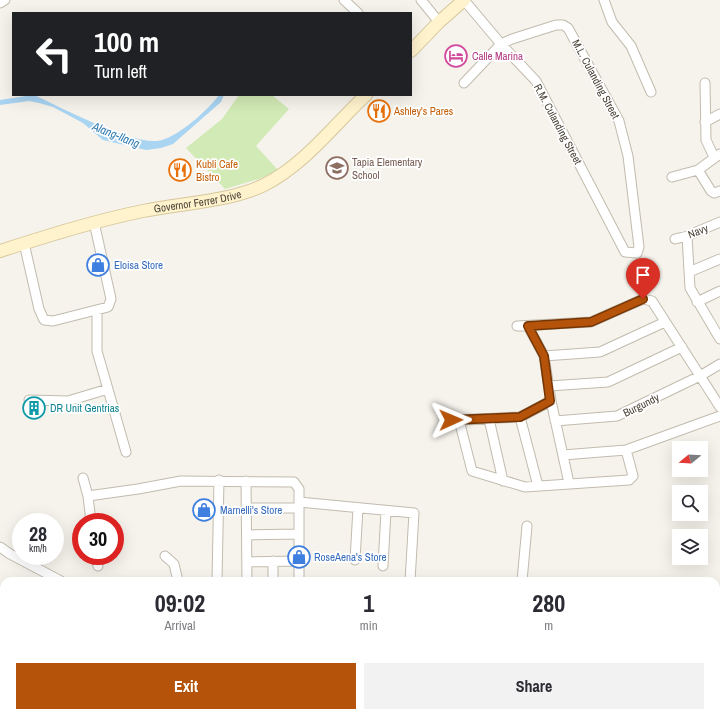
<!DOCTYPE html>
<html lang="en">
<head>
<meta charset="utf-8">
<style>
  body { margin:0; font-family:"Archivo Narrow",sans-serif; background:#f2f2f3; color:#2b2b33; height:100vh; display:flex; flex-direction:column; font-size:15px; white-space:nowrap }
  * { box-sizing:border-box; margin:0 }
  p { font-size:13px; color:#7c7c81 }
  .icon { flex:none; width:22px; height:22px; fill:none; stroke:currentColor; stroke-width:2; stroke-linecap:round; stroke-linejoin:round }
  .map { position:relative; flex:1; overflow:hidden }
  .drawer { position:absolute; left:0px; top:577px; width:720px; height:140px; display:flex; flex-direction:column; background:#fff; border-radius:12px 12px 0 0; box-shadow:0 4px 16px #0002 }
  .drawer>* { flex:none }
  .guide { position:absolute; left:12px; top:12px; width:400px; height:84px; border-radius:0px; box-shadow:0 4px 16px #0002; background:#202124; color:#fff; overflow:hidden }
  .needle { width:26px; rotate:252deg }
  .controls { position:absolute; left:672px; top:441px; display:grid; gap:8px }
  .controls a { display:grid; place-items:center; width:36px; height:36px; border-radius:0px; background:#fff; box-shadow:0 4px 16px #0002; font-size:20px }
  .speed { position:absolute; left:12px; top:513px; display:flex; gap:8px; font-size:20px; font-weight:700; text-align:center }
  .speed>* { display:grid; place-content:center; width:52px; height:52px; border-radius:50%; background:#fff; box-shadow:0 4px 16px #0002; line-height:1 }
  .speed small { font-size:10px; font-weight:400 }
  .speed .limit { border:6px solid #d22; background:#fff; color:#111 }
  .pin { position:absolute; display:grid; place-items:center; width:34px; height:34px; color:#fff; margin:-41px -17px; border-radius:50% 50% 50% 0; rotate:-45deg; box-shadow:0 0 4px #0007 }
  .pin .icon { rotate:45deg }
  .me { position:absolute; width:44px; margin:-22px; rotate:89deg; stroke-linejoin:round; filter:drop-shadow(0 0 3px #0008) }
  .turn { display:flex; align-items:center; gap:14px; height:84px; padding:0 16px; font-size:18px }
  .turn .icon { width:52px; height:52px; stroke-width:2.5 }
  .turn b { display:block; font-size:28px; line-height:34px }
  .eta { display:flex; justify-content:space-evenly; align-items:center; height:68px; text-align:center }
  .eta b { font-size:24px; font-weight:700; line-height:28px }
  .action { display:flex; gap:8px; margin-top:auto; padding:8px 16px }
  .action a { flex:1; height:46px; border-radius:0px; background:#b45309; color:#fff; font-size:16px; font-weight:700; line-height:46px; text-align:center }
  .action a+a { background:#f2f2f3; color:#2b2b33 }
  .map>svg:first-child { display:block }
  .green { fill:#d2eab5 }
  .water { fill:#a9d4f2 }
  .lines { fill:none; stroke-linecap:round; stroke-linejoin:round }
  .street-casing { stroke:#c2bbae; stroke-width:11 }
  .secondary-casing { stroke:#d6c79b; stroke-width:14 }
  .street { stroke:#fff; stroke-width:9 }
  .secondary { stroke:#fff3cd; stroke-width:12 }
  .route-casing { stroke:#753606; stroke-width:10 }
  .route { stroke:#b45309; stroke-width:7 }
  .labels { text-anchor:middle; stroke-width:3.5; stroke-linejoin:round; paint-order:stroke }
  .hotel-label { font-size:11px; fill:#b23c85; stroke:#fff; text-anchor:start }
  .street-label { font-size:11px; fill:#4b4439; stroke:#fff }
  .food-label { font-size:11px; fill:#c56008; stroke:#fff; text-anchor:start }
  .education-label { font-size:11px; fill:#785e54; stroke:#fff; text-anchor:start }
  .shop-label { font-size:11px; fill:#366cbe; stroke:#fff; text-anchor:start }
  .culture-label { font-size:11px; fill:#0d838f; stroke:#fff; text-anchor:start }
  .water-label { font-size:12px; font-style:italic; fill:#2e7ab2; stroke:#fff }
</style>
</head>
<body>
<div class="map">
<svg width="720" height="717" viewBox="0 0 720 717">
  <rect width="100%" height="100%" fill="#f6f3ec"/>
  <!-- green -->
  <path class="green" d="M239 95H272L289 109 256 146 278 170 262 178 225 189 186 148 222 119Z"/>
  <!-- water -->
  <path class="water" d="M219 95H224L221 102 173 144 161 148 146 150 103 140 83 123 53 107 39 103 29 101 0 105V100L26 96H36C63 108 136 148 162 140 180 135 208 110 219 95Z
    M716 642 720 643V692L716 690Z
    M464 713H535L530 716 461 717Z"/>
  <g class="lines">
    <!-- street casing -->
    <g class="street-casing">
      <path id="street" d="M344 0 358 13
        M421 0 439 22
        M604 0 612 22 631 46 651 92
        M0 3 5 0
        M464 83 501 44 512 39 556 25H563L568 28 619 121 628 156 639 247 637 253 625 252 536 81 501 44 464 0
        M705 83 706 140 714 157
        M705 122 720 114
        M698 170 711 191 714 193 720 191
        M672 177 698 170 720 154
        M687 236 690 288 720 339
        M675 239 687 236 720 222
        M24 243 39 309 44 320 53 321 108 307 111 299 94 222
        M689 272 720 259
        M697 302 720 291
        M97 310V351L126 452
        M517 326 591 322 643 299 652 301 720 407
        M528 326 544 356 551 401 569 483
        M544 356 600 352 665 322
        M549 386 608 382 682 347
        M29 400 68 401 108 389
        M520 417 538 486
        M489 419 503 481
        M451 420 520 417 551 401
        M459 420 472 471 525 487 629 480 633 476 626 450
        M555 421 617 416 700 376 720 364
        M563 455 626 450 720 416
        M83 478 88 496
        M246 481 247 581
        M299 502 414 513 410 581
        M246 508H299
        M91 522 88 496 138 489 181 481 294 482 299 489V581
        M247 535 299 534
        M0 547 10 554 61 581
        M96 556 98 566
        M165 556 174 564 178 581
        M355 560 358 508
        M247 562 299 561
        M383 566 386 511
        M217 581 219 480
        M273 581V561
        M522 581 527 526"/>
    </g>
    <!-- secondary casing -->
    <g class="secondary-casing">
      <g id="secondary">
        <path d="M411 51 439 22 464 0"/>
        <path id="s1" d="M0 251C47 236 94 221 143 211 181 203 229 202 264 185 304 165 333 126 366 95"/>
      </g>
    </g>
    <!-- street -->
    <use href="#street" class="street"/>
    <!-- secondary -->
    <use href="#secondary" class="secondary"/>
  </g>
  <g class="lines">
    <!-- route casing -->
    <g class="route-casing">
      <path id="route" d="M451 420 520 417 550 401 544 356 528 326 591 322 643 299"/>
    </g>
    <!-- route -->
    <use href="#route" class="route"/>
  </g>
  <!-- icons -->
  <defs>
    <g id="hotel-ring" transform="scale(1.15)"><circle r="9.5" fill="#fff" stroke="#d1479c" stroke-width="1.5"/><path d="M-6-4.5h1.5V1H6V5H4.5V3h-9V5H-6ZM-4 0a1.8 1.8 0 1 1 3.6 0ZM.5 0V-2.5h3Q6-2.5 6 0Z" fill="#d1479c"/></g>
    <g id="restaurant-ring" transform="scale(1.15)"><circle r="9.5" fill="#fff" stroke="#e8710a" stroke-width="1.5"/><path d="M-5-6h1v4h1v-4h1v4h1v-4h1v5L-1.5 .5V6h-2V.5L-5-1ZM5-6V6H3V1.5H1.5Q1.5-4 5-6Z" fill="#e8710a"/></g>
    <g id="school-ring" transform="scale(1.15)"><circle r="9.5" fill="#fff" stroke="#8d6e63" stroke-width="1.5"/><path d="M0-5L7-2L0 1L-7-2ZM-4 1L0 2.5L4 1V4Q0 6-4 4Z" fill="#8d6e63"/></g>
    <g id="shop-ring" transform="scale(1.15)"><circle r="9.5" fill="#fff" stroke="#3f7fe0" stroke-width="1.5"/><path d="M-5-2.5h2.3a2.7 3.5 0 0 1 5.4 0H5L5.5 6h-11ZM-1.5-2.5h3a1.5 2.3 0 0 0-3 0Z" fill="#3f7fe0"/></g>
    <g id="building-ring" transform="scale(1.15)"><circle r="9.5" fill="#fff" stroke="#0f9aa8" stroke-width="1.5"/><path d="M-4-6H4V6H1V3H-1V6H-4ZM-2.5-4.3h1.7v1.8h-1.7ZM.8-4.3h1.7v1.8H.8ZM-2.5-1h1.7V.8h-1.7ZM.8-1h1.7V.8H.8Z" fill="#0f9aa8"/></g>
  </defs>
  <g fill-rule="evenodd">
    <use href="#hotel-ring" x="456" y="56"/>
    <use href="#restaurant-ring" x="379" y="111"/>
    <use href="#school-ring" x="337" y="168"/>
    <use href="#restaurant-ring" x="180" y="170"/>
    <use href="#shop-ring" x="98" y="265"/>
    <use href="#building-ring" x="34" y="408"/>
    <use href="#shop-ring" x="204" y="510"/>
    <use href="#shop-ring" x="299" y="557"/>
  </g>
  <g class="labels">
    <!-- hotel labels -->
    <g class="hotel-label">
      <text x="472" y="60">Calle Marina</text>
    </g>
    <!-- street labels -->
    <g class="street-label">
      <text transform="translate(596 79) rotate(62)" y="4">M.L. Culanding Street</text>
      <text transform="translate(558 124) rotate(62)" y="4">R.M. Culanding Street</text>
      <text dy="4" stroke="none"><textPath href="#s1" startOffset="204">Governor Ferrer Drive</textPath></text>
      <text transform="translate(698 231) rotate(-21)" y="4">Navy</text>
      <text transform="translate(641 405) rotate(-26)" y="4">Burgundy</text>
    </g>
    <!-- food labels -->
    <g class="food-label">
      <text x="394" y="115">Ashley's Pares</text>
      <text x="196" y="168">Kubli Cafe<tspan x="196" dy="13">Bistro</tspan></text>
    </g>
    <!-- education labels -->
    <g class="education-label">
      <text x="352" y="166">Tapia Elementary<tspan x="352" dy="13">School</tspan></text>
    </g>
    <!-- shop labels -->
    <g class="shop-label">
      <text x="114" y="269">Eloisa Store</text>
      <text x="220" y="514">Marnelli's Store</text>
      <text x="314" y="561">RoseAena's Store</text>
    </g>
    <!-- culture labels -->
    <g class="culture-label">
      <text x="50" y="412">DR Unit Gentrias</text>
    </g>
    <!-- water labels -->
    <g class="water-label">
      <text transform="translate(116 135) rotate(22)" y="4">Alang-Ilang</text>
    </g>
  </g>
</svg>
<div class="controls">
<a><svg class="needle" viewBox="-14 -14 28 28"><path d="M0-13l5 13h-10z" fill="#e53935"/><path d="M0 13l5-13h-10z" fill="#7c7c81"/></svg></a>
<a><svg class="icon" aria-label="search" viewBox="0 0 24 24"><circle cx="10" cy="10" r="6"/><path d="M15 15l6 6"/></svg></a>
<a><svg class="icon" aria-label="layers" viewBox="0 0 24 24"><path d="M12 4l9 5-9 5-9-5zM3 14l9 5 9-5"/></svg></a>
</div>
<div class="speed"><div>28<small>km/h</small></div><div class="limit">30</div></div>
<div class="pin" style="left:643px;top:299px;background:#d93025"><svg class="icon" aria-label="arrive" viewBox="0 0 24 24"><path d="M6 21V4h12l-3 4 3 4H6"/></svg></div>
<svg class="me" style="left:451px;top:420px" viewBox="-20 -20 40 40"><path d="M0-17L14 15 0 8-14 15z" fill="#b45309" stroke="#fff" stroke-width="4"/></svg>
<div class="guide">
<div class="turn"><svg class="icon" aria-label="left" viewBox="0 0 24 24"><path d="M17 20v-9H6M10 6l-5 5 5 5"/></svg><div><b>100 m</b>Turn left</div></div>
</div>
<section class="drawer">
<div class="eta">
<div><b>09:02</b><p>Arrival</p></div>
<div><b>1</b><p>min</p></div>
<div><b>280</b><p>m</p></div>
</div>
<div class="action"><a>Exit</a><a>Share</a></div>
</section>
</div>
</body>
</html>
